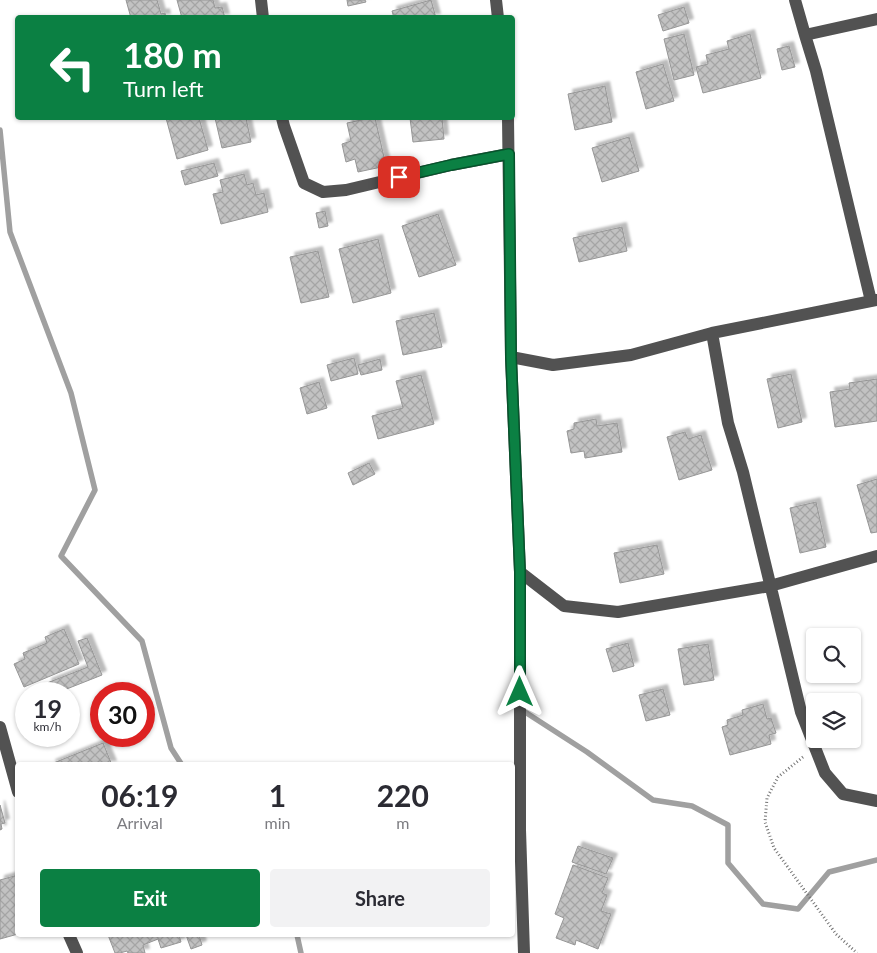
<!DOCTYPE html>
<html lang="en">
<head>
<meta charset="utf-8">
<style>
  body { margin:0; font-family:Lato,sans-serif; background:#f2f2f3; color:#2b2b33; height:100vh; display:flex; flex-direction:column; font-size:19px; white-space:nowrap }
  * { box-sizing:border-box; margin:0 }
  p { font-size:16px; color:#7c7c81 }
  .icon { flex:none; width:28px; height:28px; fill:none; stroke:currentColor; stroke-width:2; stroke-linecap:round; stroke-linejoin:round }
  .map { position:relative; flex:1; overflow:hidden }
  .side { position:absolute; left:15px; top:762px; width:500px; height:175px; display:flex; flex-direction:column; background:#fff; border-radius:5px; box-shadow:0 1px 4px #0004 }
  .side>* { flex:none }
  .top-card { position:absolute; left:15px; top:15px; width:500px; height:105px; border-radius:5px; box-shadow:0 1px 4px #0004; background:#0b8043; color:#fff; overflow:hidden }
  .tools { position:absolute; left:806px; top:628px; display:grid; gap:10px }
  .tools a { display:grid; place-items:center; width:55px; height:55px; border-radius:5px; background:#fff; box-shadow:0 1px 4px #0004; font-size:25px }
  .speed { position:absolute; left:15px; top:682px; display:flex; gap:10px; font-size:25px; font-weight:700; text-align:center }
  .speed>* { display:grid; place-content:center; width:65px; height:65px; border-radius:50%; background:#fff; box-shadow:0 1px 4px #0004; line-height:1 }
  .speed small { font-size:12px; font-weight:400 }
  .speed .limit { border:8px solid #d22; background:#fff; color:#111 }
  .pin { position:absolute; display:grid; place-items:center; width:42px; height:42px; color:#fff; margin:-21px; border-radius:10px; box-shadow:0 2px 8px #0006 }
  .me { position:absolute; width:55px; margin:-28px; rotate:0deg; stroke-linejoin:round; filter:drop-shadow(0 0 4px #0008) }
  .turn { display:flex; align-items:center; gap:18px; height:105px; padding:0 25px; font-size:22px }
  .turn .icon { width:65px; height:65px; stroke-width:2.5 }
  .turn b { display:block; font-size:35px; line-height:42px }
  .eta { display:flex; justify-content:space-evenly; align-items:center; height:85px; text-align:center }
  .eta b { font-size:30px; font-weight:700; line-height:35px }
  .cta { display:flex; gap:10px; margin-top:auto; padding:10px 25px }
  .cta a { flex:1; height:58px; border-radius:5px; background:#0b8043; color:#fff; font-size:20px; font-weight:700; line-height:58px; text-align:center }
  .cta a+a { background:#f2f2f3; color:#2b2b33 }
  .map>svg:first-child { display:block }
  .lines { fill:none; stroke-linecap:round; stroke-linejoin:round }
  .stream { stroke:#a0a0a0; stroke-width:5.5 }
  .building { fill:url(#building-cross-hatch); stroke:#969696; filter:url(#shadow) }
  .path { stroke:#747474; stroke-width:3; stroke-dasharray:1 2.5; stroke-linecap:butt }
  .minor { stroke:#525252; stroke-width:12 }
  .route-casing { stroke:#07532c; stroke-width:12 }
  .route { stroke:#0b8043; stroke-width:9 }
</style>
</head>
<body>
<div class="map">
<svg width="877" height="953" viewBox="0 0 877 953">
  <defs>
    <pattern id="building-cross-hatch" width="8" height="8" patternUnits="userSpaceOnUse" patternTransform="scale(1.25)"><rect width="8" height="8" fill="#c2c2c2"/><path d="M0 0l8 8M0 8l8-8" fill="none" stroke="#a5a5a5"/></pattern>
    <filter id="shadow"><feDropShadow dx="4.5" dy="-4.5" stdDeviation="1" flood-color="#0004"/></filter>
  </defs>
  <rect width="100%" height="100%" fill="#fff"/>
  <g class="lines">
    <!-- stream -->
    <path class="stream" d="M0 130 10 232 71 393 95 490 61 556 142 641 171 748 182 765
      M525 712 587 752 653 800 692 806 728 825V863L763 904 798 909 829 872 877 860
      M297 935 301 953"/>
  </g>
  <!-- building -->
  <path class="building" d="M126 0H157L161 14 165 13 166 18H131Z
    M177 0H213L215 8 222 7 225 18H182Z
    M347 0H365L366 2 348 6Z
    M431 0 436 18H394L392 11Z
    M684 7 689 23 663 31 658 15Z
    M684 34 694 75 674 80 664 39Z
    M750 34 761 78 703 93 696 67 708 64 706 55 729 49 727 41Z
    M789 46 795 67 782 70 777 49Z
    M663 64 674 101 646 109 636 72Z
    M605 86 612 122 575 130 568 94Z
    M166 118H199L208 150 177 159Z
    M215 118H246L251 142 222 148Z
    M371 118H375L386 166 358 172 355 159 346 162 342 144 351 141 347 123Z
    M410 118H442L444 139 413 142Z
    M629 137 639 171 602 182 592 148Z
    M214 163 218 176 185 185 181 171Z
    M244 174 247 185 253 183 256 195 264 193 268 212 221 224 213 194 223 192 220 180Z
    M325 211 328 226 319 228 316 213Z
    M438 214 456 265 419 277 402 226Z
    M622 227 627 251 579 262 573 238Z
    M378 239 391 293 353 303 339 249Z
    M318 251 329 297 301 303 290 257Z
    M434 313 442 347 403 355 396 321Z
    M354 358 358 374 331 381 327 365Z
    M380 359 382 370 361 375 358 365Z
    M791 374 802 422 778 428 767 379Z
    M421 375 434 424 378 439 372 416 403 408 396 381Z
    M877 379V421L835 427 830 392 850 389 849 383Z
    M319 382 327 408 307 414 300 388Z
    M596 419 597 426 617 423 622 452 585 458 584 451 571 453 567 431 574 429V423Z
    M685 432 688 439 701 435 712 470 679 480 667 437Z
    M369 463 375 474 353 485 348 473Z
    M877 479V532L871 533 857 485Z
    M816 502 826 547 800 553 790 508Z
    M657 545 664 574 620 583 614 553Z
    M64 629 79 664 24 687 14 664 25 659 23 653 47 643 45 637Z
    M87 638 102 675 54 694H51L47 683 88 667 78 641Z
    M628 643 634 666 613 672 606 649Z
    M708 644 714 680 684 685 678 649Z
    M663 689 670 715 646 721 639 695Z
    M763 704 767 719 771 718 776 733 769 735 771 744 730 755 722 727 728 725 727 720 743 715 742 710Z
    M103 743 112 765H51V764Z
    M0 805 5 823 1 824 2 829 0 830Z
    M578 846 613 858 606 874 572 862Z
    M573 865 608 878 602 893 607 895 601 911 611 914 598 949 576 940 575 945 556 938 564 918 555 914Z
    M18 875V934L0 939V880Z
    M108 935H179L181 942 161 948 158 939 143 945 145 953H128L127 951 120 953H115Z
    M186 935H199L202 945 191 949Z"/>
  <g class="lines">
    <!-- path -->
    <path class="path" d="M803 757 778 777 767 798 765 822 774 848 836 934 857 953"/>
    <!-- minor -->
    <path class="minor" d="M261 0 263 18
      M496 0 498 18
      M795 0 805 35 816 71 871 301
      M805 35 877 19
      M282 118 284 126 304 183 323 192 346 190 451 165 509 154
      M508 118 511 357 520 572V830L524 953
      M712 333 728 423 743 472 801 712 825 773 843 794 877 801
      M511 357 553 365 631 355 712 333 877 300
      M520 572 564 606 618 612 770 586 877 556
      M0 727 18 792
      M69 935 77 953"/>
  </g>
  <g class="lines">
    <!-- route casing -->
    <g class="route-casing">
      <path id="route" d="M399 177 451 165 509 154 511 357 520 572V692"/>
    </g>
    <!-- route -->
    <use href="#route" class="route"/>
  </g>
</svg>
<div class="tools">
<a><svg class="icon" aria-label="search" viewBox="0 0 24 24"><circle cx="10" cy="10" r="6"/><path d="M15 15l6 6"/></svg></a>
<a><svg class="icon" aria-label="layers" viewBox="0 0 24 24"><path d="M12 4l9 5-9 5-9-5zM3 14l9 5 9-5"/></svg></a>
</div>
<div class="speed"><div>19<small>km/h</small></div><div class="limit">30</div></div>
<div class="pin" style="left:399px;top:177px;background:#d93025"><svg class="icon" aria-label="arrive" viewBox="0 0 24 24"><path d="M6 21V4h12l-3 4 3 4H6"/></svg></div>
<svg class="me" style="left:520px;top:692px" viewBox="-20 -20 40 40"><path d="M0-17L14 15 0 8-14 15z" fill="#0b8043" stroke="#fff" stroke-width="4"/></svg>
<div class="top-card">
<div class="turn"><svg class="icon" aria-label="left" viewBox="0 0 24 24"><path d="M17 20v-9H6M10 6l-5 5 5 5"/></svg><div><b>180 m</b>Turn left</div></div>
</div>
<section class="side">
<div class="eta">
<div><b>06:19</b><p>Arrival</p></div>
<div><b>1</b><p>min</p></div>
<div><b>220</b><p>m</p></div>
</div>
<div class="cta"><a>Exit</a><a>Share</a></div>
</section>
</div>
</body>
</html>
